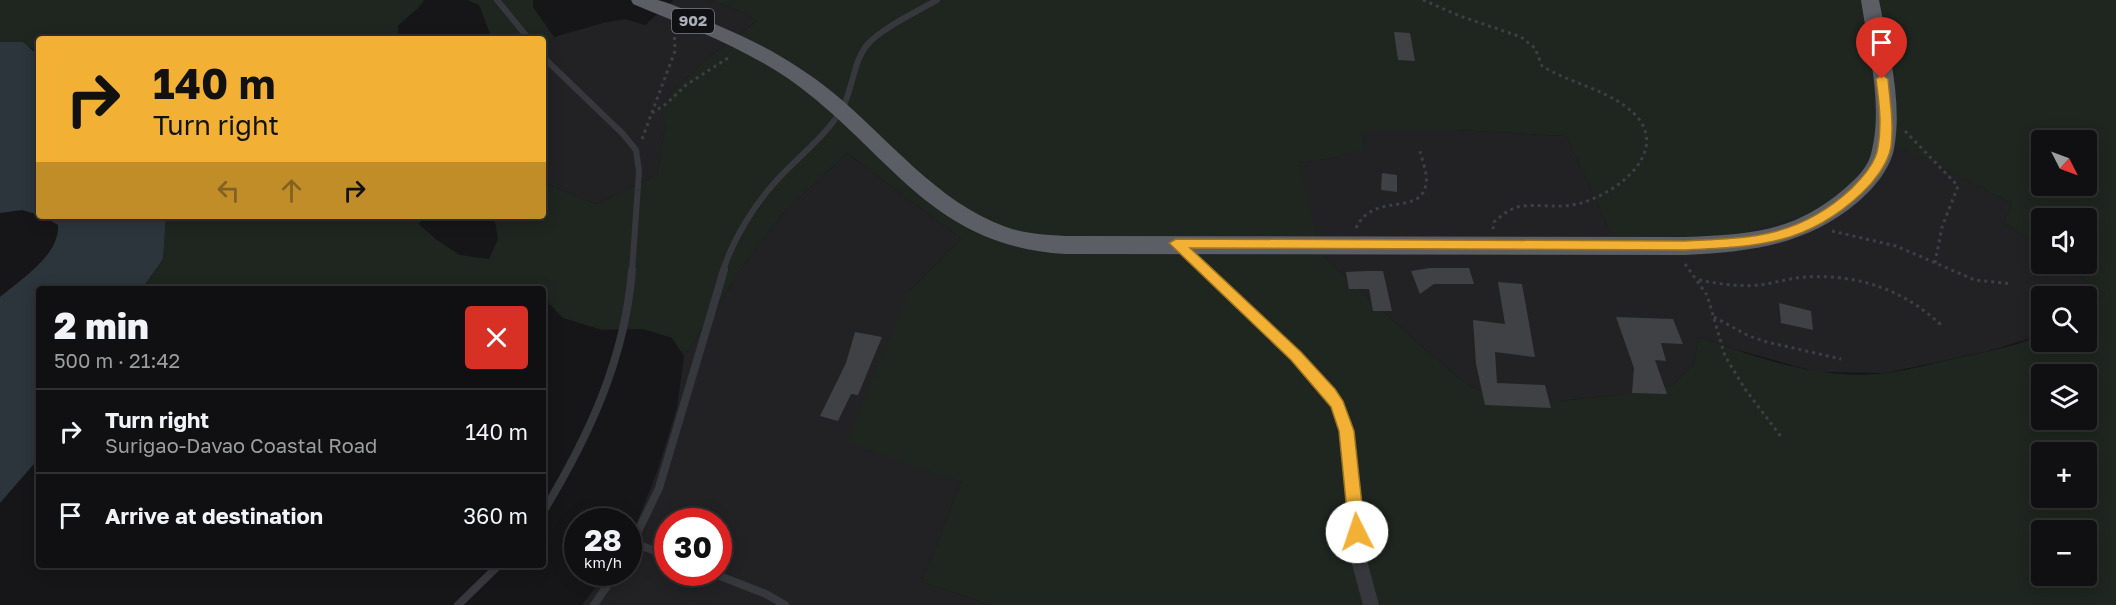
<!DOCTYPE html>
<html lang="en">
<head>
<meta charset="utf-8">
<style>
  body { margin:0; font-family:"Golos Text",sans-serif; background:#19191b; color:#f1f3f6; height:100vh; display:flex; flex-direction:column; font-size:22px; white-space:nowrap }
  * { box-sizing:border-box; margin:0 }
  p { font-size:20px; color:#9c9d9f }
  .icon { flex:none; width:33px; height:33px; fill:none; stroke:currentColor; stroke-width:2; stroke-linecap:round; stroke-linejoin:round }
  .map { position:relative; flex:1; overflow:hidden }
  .side { position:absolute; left:36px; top:286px; width:510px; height:282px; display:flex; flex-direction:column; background:#101012; border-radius:6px; box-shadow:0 3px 15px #0003,0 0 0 2px #303032 }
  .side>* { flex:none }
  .banner { position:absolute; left:36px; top:36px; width:510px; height:183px; border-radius:6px; box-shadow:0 3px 15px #0003,0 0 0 2px #303032; background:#f2b134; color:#111; overflow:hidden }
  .needle { width:39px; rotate:132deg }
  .fabs { position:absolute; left:2031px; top:130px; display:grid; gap:12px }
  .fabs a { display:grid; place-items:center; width:66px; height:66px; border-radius:6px; background:#101012; box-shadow:0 3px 15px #0003,0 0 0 2px #303032; font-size:30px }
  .speed { position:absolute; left:564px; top:508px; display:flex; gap:12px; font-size:30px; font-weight:700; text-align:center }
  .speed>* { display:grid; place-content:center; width:78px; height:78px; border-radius:50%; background:#101012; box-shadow:0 3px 15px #0003,0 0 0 2px #303032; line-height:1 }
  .speed small { font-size:15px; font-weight:400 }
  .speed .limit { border:9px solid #d22; background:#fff; color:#111 }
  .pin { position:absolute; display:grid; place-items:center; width:51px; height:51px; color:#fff; margin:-62px -26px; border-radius:50% 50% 50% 0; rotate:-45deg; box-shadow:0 0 6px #0007 }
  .pin .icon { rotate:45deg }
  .me { position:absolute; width:66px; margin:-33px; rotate:356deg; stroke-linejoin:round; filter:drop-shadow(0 0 4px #0008) }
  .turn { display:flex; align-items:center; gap:21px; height:126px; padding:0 18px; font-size:27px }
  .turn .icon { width:78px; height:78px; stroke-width:2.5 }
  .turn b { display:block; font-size:42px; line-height:51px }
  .lanes { display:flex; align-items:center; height:57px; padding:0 18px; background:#0003; justify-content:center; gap:30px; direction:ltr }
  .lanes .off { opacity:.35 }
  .round { display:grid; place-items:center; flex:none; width:63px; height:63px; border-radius:6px; background:#19191b }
  .overview { display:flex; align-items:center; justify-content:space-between; height:102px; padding:0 18px }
  h1 { font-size:36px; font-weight:800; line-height:45px }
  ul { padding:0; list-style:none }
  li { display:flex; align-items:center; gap:18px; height:84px; padding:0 18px; border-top:2px solid #303032 }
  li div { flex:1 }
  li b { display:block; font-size:22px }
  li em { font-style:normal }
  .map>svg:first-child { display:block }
  .built { fill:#222225; fill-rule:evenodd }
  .green { fill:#1e261f; fill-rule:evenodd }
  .water { fill:#2c353c }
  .building { fill:#404145 }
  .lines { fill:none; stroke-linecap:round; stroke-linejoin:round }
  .path { stroke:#3d3f44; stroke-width:3; stroke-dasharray:3 4; stroke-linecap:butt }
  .service-far1 { stroke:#37383d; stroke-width:6 }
  .service { stroke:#37383d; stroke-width:8 }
  .minor { fill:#37383d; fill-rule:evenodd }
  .trunk { fill:#5b5e65; fill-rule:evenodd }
  .route { fill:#f2b134; stroke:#9d7322; stroke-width:1.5 }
  .labels { text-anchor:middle; stroke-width:4.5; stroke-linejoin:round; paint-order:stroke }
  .shield { fill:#111113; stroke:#7b7e86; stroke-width:1.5 }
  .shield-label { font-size:15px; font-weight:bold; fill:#a8adb8 }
</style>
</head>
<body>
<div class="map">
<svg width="2116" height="605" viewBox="0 0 2116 605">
  <rect width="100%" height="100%" fill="#161618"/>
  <!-- built -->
  <path class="built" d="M674 0H710L742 12 757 21 709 57 671 93 662 109 665 128 657 175 596 204 543 182 548 173 543 165V43L554 37 603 23 625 19 645 25Z
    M1362 130H1457L1566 136 1614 239 1738 235 1799 218 1885 138 2012 203 2003 222 2041 249 2042 264H2063L2105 294 2087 305 2086 297H2042L2041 334 2038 336 1989 351 1886 373 1817 372 1734 349 1699 337 1693 365 1672 385 1627 394 1560 401H1509L1469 386 1421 346 1322 255 1298 163 1339 157 1365 147Z
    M847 153 961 238 909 291 961 482 922 582 992 605H582L606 573H628L629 542 657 472 677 407 684 356 747 261 781 215ZM668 522H718V573H668Z"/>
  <!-- green -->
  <path class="green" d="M0 0H424C419 10 406 17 398 26L399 39H39V56L32 48 0 42Z
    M467 0H533V7L554 37 543 43V39H489L490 34 479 5Z
    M710 0H2116V605H992L922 582 961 482 847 442 909 291 961 238 847 153 781 215 747 261 684 356 672 338 643 329 602 330 563 318 546 300 543 301V290H142L163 259 166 216H423L419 224 437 240 460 255 489 259 498 239 494 216H543V182L596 204 657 175 665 128 662 109 671 93 709 57 757 21 742 12ZM1362 130H1457L1566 136 1614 239H1684L1738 235 1799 218 1821 209 1873 165 1885 139 2012 203 2003 222 2041 249 2042 219H2086V264H2063L2105 294 2087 305 2086 342H2042L2041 334C2023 345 1988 351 1967 356 1940 361 1913 370 1886 373 1821 381 1759 358 1699 337L1693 365 1672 385 1627 394 1560 401H1509L1469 386 1421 346 1322 255 1299 163 1339 157 1365 148ZM2042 141H2086V186H2042ZM2042 375H2086V420H2042ZM2042 453H2086V498H2042ZM2042 531H2086V576H2042Z"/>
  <!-- water -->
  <path class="water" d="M0 42H23L39 56V215L22 210 0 213Z
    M43 216H166L163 259 142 289 39 290V458L0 503V297C21 279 60 255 58 225Z"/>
  <!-- building -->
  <path class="building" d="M1394 32 1410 33 1415 61 1398 60Z
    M1382 173 1397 175V192L1381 190Z
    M1430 268H1469L1474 284H1434L1420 294 1411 271Z
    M1366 271H1383L1392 311H1373L1369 289H1349L1346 272Z
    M1498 282 1522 284 1535 357 1495 352 1497 383 1545 385 1551 408 1485 405 1476 364 1473 320 1505 324Z
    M1779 303 1811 311 1813 330 1781 323Z
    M1616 317 1673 319 1683 344 1661 343 1666 361 1655 360 1667 394 1632 393 1634 368Z
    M855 332 882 337 858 395 851 394 838 421 820 416 846 363Z"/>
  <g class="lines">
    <!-- path -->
    <path class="path" d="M1423 0 1460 16 1521 37 1535 48 1542 66C1568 82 1600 88 1625 106 1679 145 1620 194 1577 204 1557 209 1537 203 1517 207 1508 210 1501 216 1494 222L1493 229
      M652 113 666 104 686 85 731 56
      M1905 131 1958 186 1942 227 1935 263
      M642 139 675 51 674 29
      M1356 228C1373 191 1421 217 1426 184 1428 173 1422 161 1420 151
      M1832 231 1896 246 1975 280 2012 284
      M1685 264 1707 295 1725 356 1745 389 1782 438
      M1699 280C1719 284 1739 287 1759 285 1775 283 1790 278 1805 277 1857 274 1903 289 1941 325
      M1714 317 1749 336 1767 342 1841 359"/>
    <!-- service-far1 -->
    <path class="service-far1" d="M497 0 529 39
      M543 57 623 134 636 150 639 171 632 271
      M723 271C733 239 754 205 777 180 798 157 825 137 842 109 853 89 853 62 867 45 880 29 918 11 937 0"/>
    <!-- service -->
    <path class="service" d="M543 512C589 436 625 359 632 270
      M634 543 668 556
      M628 552 659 488 724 270
      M712 573 766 594 785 605
      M458 605 498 566
      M594 605 616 573"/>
    <!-- minor -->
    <path class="minor" d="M1176 238 1181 240 1301 352 1335 389 1343 401 1353 431 1368 564 1379 605H1363L1352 564 1339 431 1331 407 1291 360 1171 246 1170 243 1171 240Z"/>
    <!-- trunk -->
    <path class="trunk" d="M631 0C639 0 650 0 658 0 678 5 698 17 717 25 758 42 796 63 831 91 888 137 936 202 1006 227 1025 234 1046 235 1065 236L1685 237C1749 234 1792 233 1843 190 1856 179 1869 167 1872 150 1883 102 1868 48 1861 0H1879C1888 48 1903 100 1894 149 1890 169 1874 188 1859 201 1806 246 1752 251 1685 255L1065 254C930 246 890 152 793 82 745 48 688 27 633 4Z"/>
  </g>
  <!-- route -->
  <path class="route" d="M1882 75 1888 79C1890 101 1894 124 1891 147 1888 164 1874 182 1862 193 1807 245 1757 247 1685 250L1190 248 1301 352 1335 389 1343 401 1354 431 1365 532 1362 537 1357 539 1351 537 1349 532 1339 431 1331 407 1291 360 1169 243 1176 239 1685 241C1752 238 1799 237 1851 189 1862 178 1876 163 1878 147 1882 124 1879 101 1876 79Z"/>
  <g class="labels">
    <!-- shield labels -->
    <rect class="shield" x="672" y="9" width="42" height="24" rx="4.5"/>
    <g class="shield-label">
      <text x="693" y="26">902</text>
    </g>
  </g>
</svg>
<div class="fabs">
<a><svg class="needle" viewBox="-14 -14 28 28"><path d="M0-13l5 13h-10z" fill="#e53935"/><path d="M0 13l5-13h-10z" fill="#9c9d9f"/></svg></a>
<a><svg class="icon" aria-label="sound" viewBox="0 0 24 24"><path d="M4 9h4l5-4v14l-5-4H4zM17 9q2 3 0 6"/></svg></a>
<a><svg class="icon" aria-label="search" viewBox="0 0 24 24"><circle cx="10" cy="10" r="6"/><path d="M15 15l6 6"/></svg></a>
<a><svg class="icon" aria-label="layers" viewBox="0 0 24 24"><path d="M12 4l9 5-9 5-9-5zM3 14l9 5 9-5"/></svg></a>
<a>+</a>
<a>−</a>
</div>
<div class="speed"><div>28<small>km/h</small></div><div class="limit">30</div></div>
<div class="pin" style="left:1882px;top:79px;background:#d93025"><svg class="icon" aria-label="arrive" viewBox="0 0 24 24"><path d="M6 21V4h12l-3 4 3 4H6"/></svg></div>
<svg class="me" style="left:1357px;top:532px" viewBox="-20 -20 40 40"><circle r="19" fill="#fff"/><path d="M0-13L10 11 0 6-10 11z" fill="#f2b134"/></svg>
<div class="banner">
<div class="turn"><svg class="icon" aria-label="right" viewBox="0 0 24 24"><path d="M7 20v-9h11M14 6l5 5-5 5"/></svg><div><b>140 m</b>Turn right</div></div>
<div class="lanes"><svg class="icon off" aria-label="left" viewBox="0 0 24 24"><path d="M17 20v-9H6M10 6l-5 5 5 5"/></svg><svg class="icon off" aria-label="ahead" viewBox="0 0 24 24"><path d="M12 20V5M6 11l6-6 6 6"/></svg><svg class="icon" aria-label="right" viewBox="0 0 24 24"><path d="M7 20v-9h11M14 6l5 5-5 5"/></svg></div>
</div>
<section class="side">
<div class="overview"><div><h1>2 min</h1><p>500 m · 21:42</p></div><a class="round" style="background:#d93025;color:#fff"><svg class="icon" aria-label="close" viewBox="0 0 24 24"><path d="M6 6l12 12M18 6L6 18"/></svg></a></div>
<ul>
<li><svg class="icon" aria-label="right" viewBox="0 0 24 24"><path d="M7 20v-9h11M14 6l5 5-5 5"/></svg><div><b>Turn right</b><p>Surigao-Davao Coastal Road</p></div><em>140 m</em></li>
<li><svg class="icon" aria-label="arrive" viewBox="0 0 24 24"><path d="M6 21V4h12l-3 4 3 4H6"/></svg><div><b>Arrive at destination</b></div><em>360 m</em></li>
</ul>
</section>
</div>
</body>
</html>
